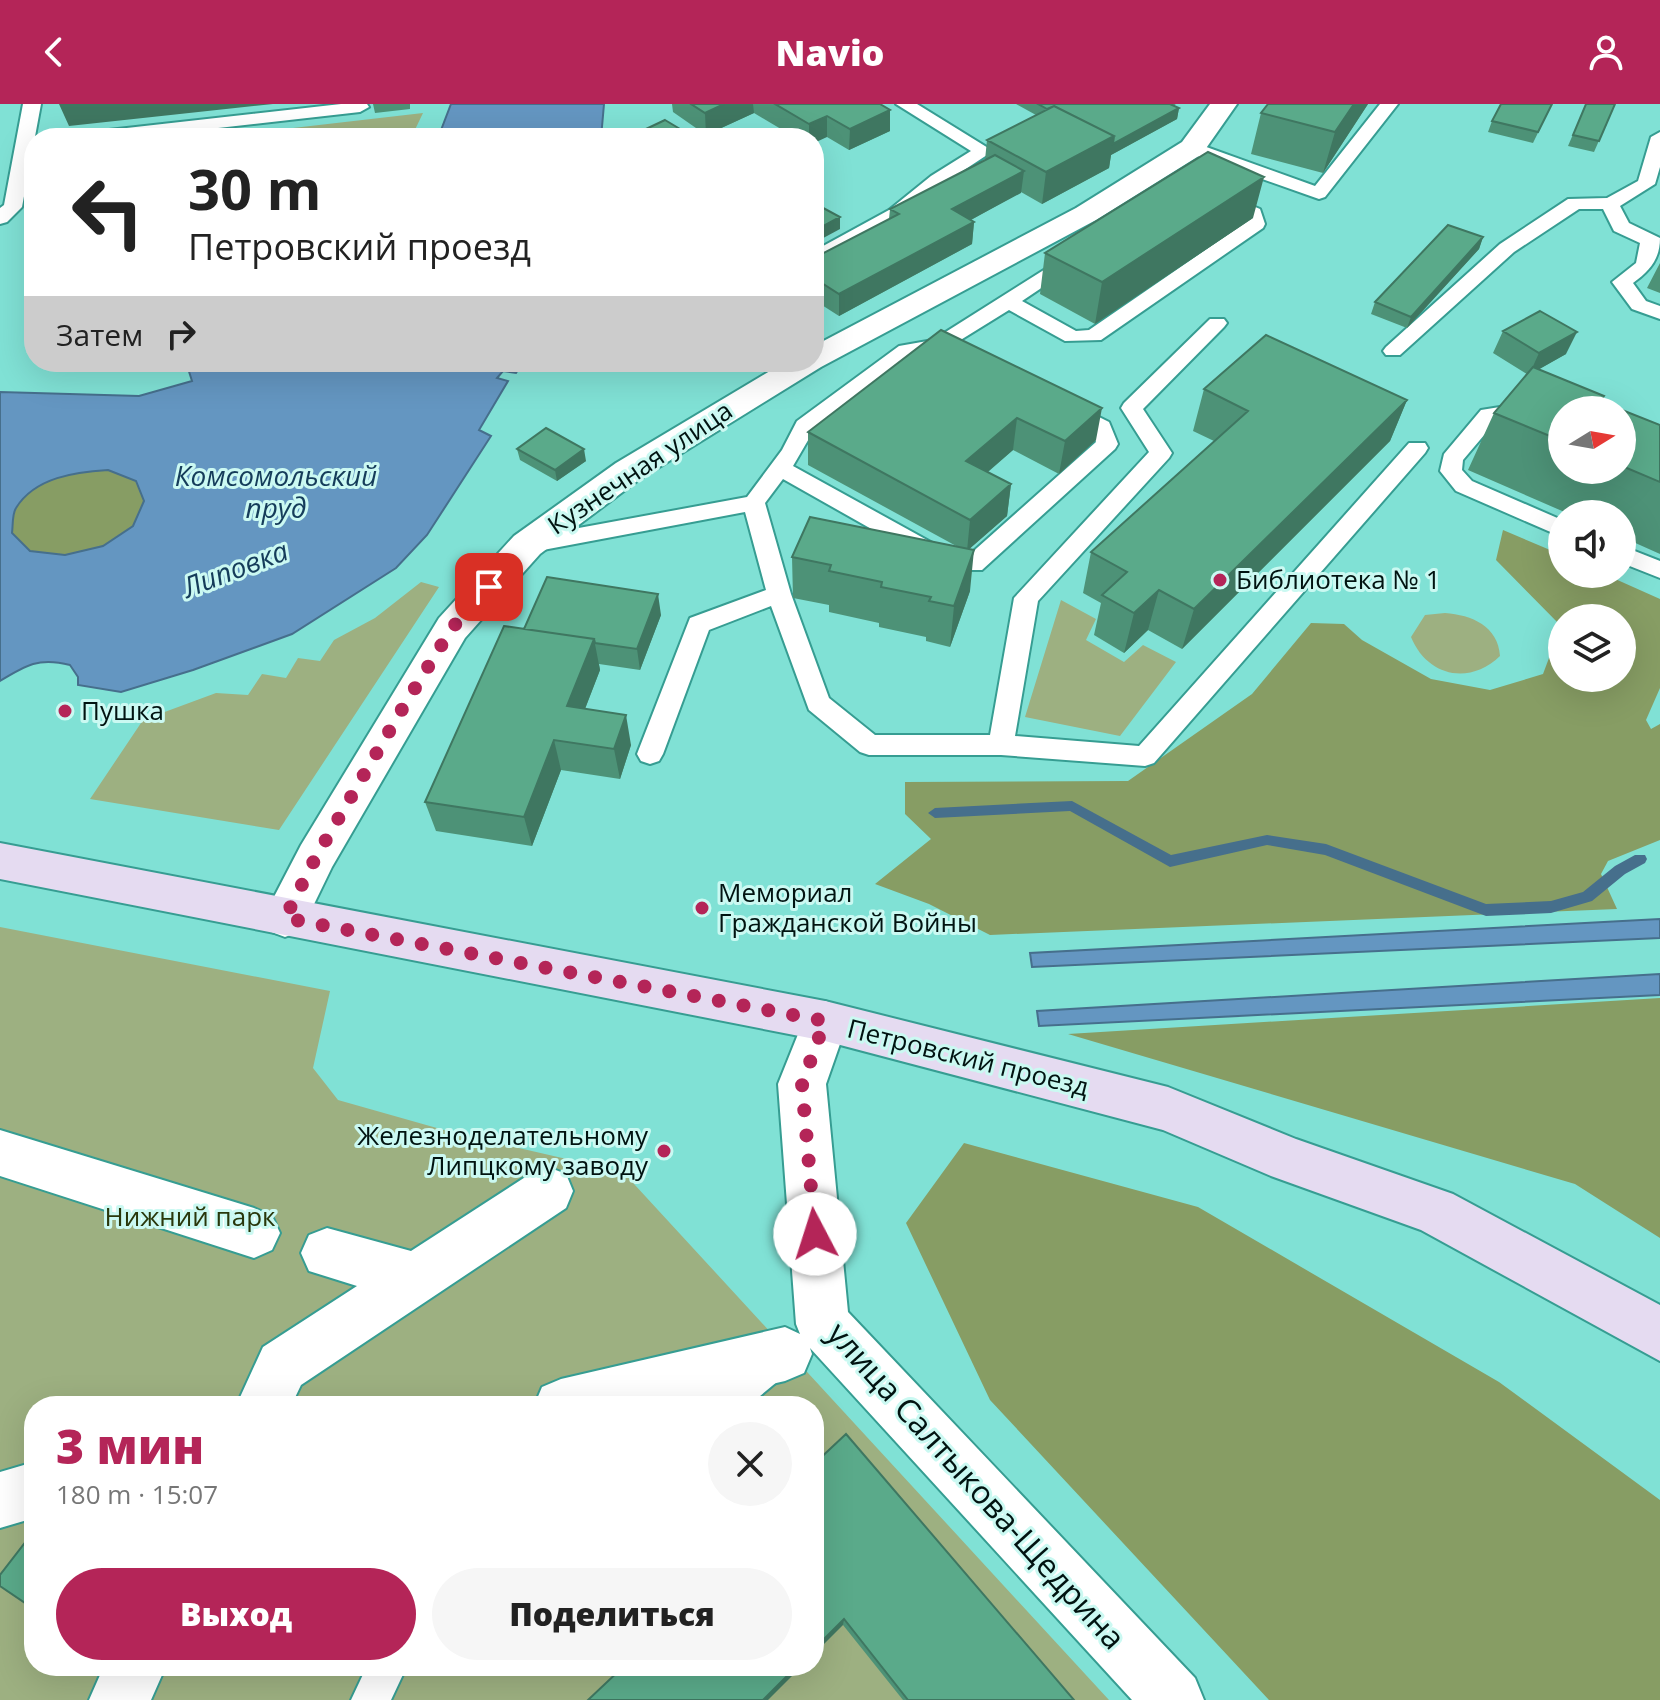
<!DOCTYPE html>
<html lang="ru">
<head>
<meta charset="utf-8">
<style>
  body { margin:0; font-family:"Open Sans",sans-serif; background:#f6f6f6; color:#222; height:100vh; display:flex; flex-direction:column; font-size:30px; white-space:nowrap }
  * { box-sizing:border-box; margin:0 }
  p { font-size:26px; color:#767676 }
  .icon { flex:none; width:44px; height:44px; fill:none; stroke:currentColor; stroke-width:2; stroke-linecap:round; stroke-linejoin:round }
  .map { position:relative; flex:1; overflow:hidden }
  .side { position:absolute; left:24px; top:1292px; width:800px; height:280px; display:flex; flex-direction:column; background:#fff; border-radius:32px; box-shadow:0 8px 32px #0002 }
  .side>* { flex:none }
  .banner { position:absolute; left:24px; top:24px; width:800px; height:244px; border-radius:32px; box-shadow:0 8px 32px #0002; background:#fff; color:#222; overflow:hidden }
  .needle { width:52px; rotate:79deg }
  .buttons { position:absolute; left:1548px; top:292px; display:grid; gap:16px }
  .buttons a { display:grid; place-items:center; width:88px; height:88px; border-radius:50%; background:#fff; box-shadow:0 8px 32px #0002; font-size:40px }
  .pin { position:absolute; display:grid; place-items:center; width:68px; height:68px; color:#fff; margin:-34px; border-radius:16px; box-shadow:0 4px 12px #0006 }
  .me { position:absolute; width:88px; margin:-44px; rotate:355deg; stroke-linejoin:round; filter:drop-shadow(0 0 6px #0008) }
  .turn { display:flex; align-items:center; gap:28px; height:168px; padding:0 32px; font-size:36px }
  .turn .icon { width:104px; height:104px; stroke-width:2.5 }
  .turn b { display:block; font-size:56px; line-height:68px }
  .then { display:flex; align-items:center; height:76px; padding:0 32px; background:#0003; gap:16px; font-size:30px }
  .round { display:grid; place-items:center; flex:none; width:84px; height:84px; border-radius:42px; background:#f6f6f6 }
  .head { display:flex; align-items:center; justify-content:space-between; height:136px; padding:0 32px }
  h1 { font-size:48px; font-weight:800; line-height:60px; color:#b42558 }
  .primary-button { display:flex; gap:16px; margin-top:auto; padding:16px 32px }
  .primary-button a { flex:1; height:92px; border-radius:48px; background:#b42558; color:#fff; font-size:32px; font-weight:800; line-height:92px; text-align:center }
  .primary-button a+a { background:#f6f6f6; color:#222 }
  header { display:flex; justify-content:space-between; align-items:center; height:104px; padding:0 32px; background:#b42558; color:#fff; font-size:36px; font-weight:800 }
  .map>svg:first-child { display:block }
  .green { fill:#9db081; fill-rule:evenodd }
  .forest { fill:#879d64; fill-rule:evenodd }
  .water { fill:#6496c1; stroke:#466f8c; stroke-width:2; fill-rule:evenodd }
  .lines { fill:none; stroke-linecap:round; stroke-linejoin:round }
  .stream { fill:#466f8c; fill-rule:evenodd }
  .lane-casing { stroke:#369d92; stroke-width:4 }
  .street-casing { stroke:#369d92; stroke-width:4 }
  .secondary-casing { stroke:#369d92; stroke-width:4 }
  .lane { fill:#fff; fill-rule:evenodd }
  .street { fill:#fff; fill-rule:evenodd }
  .secondary { fill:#e5dbf1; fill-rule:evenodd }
  .wall { fill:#4d9277 }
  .shaded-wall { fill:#3f7761 }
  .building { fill:#5aaa8a; stroke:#3f7761; stroke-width:2 }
  .route { stroke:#b42558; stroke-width:14; stroke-dasharray:0 25.2 }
  .poi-dot { fill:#b42558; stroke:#cbf9f2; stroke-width:3 }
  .labels { text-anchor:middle; stroke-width:6; stroke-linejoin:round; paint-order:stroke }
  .street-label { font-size:26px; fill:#011311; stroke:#cbf9f2 }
  .poi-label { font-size:26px; fill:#011311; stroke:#cbf9f2; text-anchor:start }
  .park-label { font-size:26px; fill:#29370b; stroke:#cbf9f2 }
  .water-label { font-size:28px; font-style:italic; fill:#153c5a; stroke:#cbf9f2 }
  .near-street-label { font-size:32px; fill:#011311; stroke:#cbf9f2 }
</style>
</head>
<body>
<header><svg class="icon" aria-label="back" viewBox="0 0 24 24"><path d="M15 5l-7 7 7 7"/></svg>Navio<svg class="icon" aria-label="person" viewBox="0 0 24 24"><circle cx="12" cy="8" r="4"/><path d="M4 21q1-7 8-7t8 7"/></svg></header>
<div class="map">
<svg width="1660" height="1596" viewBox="0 0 1660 1596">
  <rect width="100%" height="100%" fill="#80e1d5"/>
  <!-- green -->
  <path class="green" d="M423 9 411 34H207Z
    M421 478 439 483 279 726 90 695 143 616 216 589 248 591 262 570 286 574 298 554 320 557 334 536 375 514Z
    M1061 496 1096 515 1086 536 1124 558 1143 541 1176 558 1120 632 1025 613Z
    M1445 509C1472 511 1498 522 1500 552 1469 582 1427 572 1411 533L1425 511Z
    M0 823 330 887 313 964 338 996 458 1030 623 1068 1109 1596H0ZM34 1302H814V1562H34Z"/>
  <!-- forest -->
  <path class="forest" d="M108 366 136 377 144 397 133 422 103 442 65 452 30 447 12 429C13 422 12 410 16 404 35 373 76 368 108 366Z
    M1503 426 1562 451V470H1604L1660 495V584L1646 616 1651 625 1660 620V736L1608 757 1601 770 1617 805 990 831 929 800 875 780 931 735 905 710V678L1128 677 1252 590 1311 519 1344 520 1362 536 1431 575 1490 586 1543 570 1561 522 1496 456ZM1562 514H1622V574H1562Z
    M1660 894V1134L1575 1080 1068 930Z
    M964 1039 1198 1103 1499 1278 1660 1396V1596H1269L990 1296 906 1119Z"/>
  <!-- water -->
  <path class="water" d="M451 0H604L601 34H438Z
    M186 258H523L516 269 503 267 497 274 508 277 479 326 491 332 427 431 396 464 292 530 193 566 121 588 78 581V573L70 561C39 553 26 561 0 577V288L139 292 192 277ZM108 366 136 377 144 397 133 422 103 442 65 451 30 447 12 429C13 422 12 410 16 404 35 373 76 368 108 366Z
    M1660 815V834L1032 863 1030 849Z
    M1660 870V891L1039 922 1037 907Z"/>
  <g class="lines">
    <!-- stream -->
    <path class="stream" d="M1072 697 1171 751 1267 731 1326 740 1486 800 1551 797 1583 788 1615 762 1635 751H1645L1647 755 1645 759 1625 770 1592 797 1551 809 1486 812 1325 751 1267 741 1170 763 1070 707 935 714 928 709 935 704Z"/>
    <!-- lane casing -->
    <g class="lane-casing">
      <path id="lane" d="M23 0H41L22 103 7 118 0 120V104L4 101Z
        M341 0H367L369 3 360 8 129 34H73L82 29Z
        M896 0H917L993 47 943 80 903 114 814 161V147L889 106 931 72 971 47Z
        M1380 0H1398L1325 93 1319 95 1186 48 1183 44 1186 40H1198L1315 82Z
        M1660 28V63L1655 80 1620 102 1629 119 1660 134C1660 154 1651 166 1633 179L1646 197 1660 202V215L1632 205 1612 178 1636 159 1640 139 1614 127 1603 105H1579L1514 148 1400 251H1386L1383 247 1386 243 1500 140 1568 95 1607 94 1638 77 1651 33Z
        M1220 88 1260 105 1265 120 1263 124 1101 236 1065 237 1009 206 946 245 912 251 814 326 793 362 956 452H968L1096 338 1092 327 1057 310 1054 305 1057 300H1073L1109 318 1118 340 1115 345 982 466H944L783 375 765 399 791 490 829 594 875 631H990L1014 494 1149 348 1121 304 1124 299 1210 215H1224L1227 219 1224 223 1143 305 1172 349 1169 354 1038 497 1015 632 1139 642 1409 339H1425L1428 344 1425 349 1154 659 1145 662 1001 651H869L860 648 809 606 771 502 709 526 663 650 659 657 650 660 641 657 637 650 690 514 766 486 745 408 527 449 519 447 515 441 519 435 747 393 782 346 797 317 899 242 933 236 1066 152 1073 150 1083 156 1022 197 1076 227 1089 226 1246 118 1245 112 1213 98 1211 94 1213 90Z
        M1525 299 1562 316V332L1522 313 1496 317 1463 356 1462 366 1472 377 1562 416V433L1456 387 1440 367 1444 350 1481 306Z
        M1622 442 1660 457V474L1622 459Z
        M766 1248 778 1253 783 1265 778 1277 748 1302H703C712 1279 744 1257 766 1248Z
        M367 1562H407L391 1596H351Z"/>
    </g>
    <!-- street casing -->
    <g class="street-casing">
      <path id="street" d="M1210 0H1237L1202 50 1096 116 821 263 640 375 540 450 465 534 332 763 301 827 285 833 269 827 263 814 301 741 439 514 514 432 616 359 785 258H814V242L1076 104 1182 38Z
        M825 897 841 903 848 917 826 980 848 1208 1195 1574 1204 1596H1132L810 1244 812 1250 804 1269 785 1277 678 1302H534L542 1283 561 1275 785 1223 800 1230 796 1220 778 980 809 903Z
        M0 1026 254 1104 272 1112 280 1129 272 1146 254 1154 0 1072Z
        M548 1063 566 1070 573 1087 566 1104 301 1281 291 1302H236L263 1243 357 1182 309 1167 301 1149 309 1131 327 1124 411 1147 530 1070Z
        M34 1358V1414L0 1424V1368Z
        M104 1562H166L151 1596H89Z"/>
    </g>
    <!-- secondary casing -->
    <g class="secondary-casing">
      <path id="secondary" d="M0 739 825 897 1168 983 1296 1035 1453 1090 1660 1201V1257L1421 1126 1271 1072 1163 1026 825 937 0 775Z"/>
    </g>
    <!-- lane -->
    <use href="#lane" class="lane"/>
    <!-- street -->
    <use href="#street" class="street"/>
    <!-- secondary -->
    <use href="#secondary" class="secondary"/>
  </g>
  <!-- wall -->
  <path class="wall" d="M373 0H410V5L375 9Z
    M672 0H880L890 27 849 46 827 33 796 34 754 9 706 31 673 8Z
    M1016 0H1176L1173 2 1179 4 1177 15 1111 51 1109 64 1042 100 1021 88 971 116 974 118 972 140 839 212 814 196V154L889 115 890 105 985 56 987 36 1036 11Z
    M1368 0 1323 69 1251 50 1261 9Z
    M1552 0 1533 39 1488 28 1492 17Z
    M1586 0H1615L1594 48 1568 42Z
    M1253 114 1095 220 1040 190 1045 149Z
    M1483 133 1479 145 1407 224 1371 210 1375 198Z
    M1660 159V189L1647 184Z
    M941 226 1096 336 1059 370 1013 346 988 368 1011 380 1007 412 969 445 970 487 950 543 926 537V533L879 523V519L829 508V501L793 494 792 453 958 443 808 361V328Z
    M1503 227 1566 250 1539 265 1604 292 1601 298 1562 306V366H1622V306L1660 321V450L1622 433V410H1569L1468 366 1494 309 1527 270 1493 249Z
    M749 258H767L756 264Z
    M1204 285 1407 296 1390 337 1182 545 1148 526 1124 549 1094 531 1101 499 1083 489 1091 448 1214 337 1193 327Z
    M517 345 586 357 557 377 520 356Z
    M661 511 640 566 599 560 600 566 585 605 631 641 620 675 561 666 532 742 436 727 425 698 524 525Z
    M814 1360 1074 1596H903L843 1521Z"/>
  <!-- shaded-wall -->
  <path class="shaded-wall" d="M59 0H273L69 22Z
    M724 0H753L754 9 706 31 705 9Z
    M1354 0H1368L1323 69 1335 28Z
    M1179 4 1177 15 1111 51 1109 64 1042 100 1046 68 1114 32Z
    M890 6V27L849 46 850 25Z
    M827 12V33L814 39V34H809V20Z
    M1024 67 1021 89 950 127 952 105Z
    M1264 73 1253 114 1095 220 1102 178Z
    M818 104 840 113V125L814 139V106Z
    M974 118 972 140 839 212V190Z
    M1483 133 1479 145 1407 224 1411 213Z
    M1577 228 1566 250 1529 271 1539 249Z
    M756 258H767L756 264Z
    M1407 296 1390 337 1182 545 1194 505Z
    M1102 304 1096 336 1059 370 1065 337Z
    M1017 314 1013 346 963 389 966 357Z
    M584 345 586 357 557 377 555 366Z
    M1011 380 1007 412 967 447 970 416Z
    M974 446 970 487 950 543 954 502Z
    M1159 486 1148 526 1124 549 1134 509Z
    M658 490 661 511 640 566 637 545Z
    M594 535 600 566 574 633 567 602Z
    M626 611 631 641 620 675 614 645Z
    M554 636 561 666 532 742 524 713Z
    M844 1515 843 1521 814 1550V1545Z
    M797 1562H802L768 1596H763Z"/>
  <!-- building -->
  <path class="building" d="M691 0H724L705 9Z
    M775 0H880L890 6 850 25 827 12 809 20Z
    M1038 0H1170L1179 4 1113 40 1114 32 1054 2 1047 5Z
    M1268 0H1354L1335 28 1261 9Z
    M1501 0H1552L1538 28 1492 17Z
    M1586 0H1615L1599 37 1573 31Z
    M1054 2 1114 32 1046 68 987 36Z
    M665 16 695 34H627Z
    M1208 48 1264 73 1102 178 1045 149Z
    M995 51 1024 67 952 105 974 118 839 190 814 174V154L899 110 890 105Z
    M814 99 840 113 818 125V104L814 102Z
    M1448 121 1483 133 1411 213 1375 198Z
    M1540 207 1577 228 1539 249 1503 227Z
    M941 226 1102 304 1065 337 1017 314 966 357 1011 380 970 416 808 328Z
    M1266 231 1407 296 1194 505 1159 486 1134 509 1102 491 1127 468 1091 448 1248 307 1204 285Z
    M1533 263 1604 292 1600 297 1622 306H1562V337L1494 309Z
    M1622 306 1660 321V378L1622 362Z
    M546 324 584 345 555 366 517 345Z
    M810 413 974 446 954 502 929 497 931 493 881 483 882 478 829 467 831 461 792 453Z
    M547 473 658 490 637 545 595 539 594 535 524 525Z
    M504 522 594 535 567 602 626 611 614 645 554 636 524 713 425 698Z
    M846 1330 1074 1596H908L844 1515 814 1545V1360Z
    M34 1427V1505L0 1482V1471Z
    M624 1562H797L763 1596H588Z"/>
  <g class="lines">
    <!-- route -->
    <path class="route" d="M489 483 452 524 404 602 316 753 285 814 825 917 802 980 815 1130"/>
  </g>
  <!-- markers -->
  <g class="poi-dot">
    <circle cx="1220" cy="476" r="8"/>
    <circle cx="65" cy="607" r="8"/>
    <circle cx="702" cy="804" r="8"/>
    <circle cx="664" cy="1047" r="8"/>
  </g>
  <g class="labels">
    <!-- street labels -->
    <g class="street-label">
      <text transform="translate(640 364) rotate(-34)" y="9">Кузнечная улица</text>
      <text transform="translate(968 954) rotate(14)" y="9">Петровский проезд</text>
    </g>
    <!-- poi labels -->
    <g class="poi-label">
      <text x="1236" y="485">Библиотека № 1</text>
      <text x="81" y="616">Пушка</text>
      <text x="718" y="798">Мемориал<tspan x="718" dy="30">Гражданской Войны</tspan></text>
      <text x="648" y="1041" text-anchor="end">Железноделательному<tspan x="648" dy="30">Липцкому заводу</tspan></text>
    </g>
    <!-- park labels -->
    <g class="park-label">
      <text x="190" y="1122">Нижний парк</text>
    </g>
    <!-- water labels -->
    <g class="water-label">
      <text x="276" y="382">Комсомольский<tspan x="276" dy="32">пруд</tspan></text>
      <text transform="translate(235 465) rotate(-21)" y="10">Липовка</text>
    </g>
    <!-- near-street labels -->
    <g class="near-street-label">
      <text transform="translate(976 1382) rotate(48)" y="11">улица Салтыкова-Щедрина</text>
    </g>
  </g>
</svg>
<div class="buttons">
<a><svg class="needle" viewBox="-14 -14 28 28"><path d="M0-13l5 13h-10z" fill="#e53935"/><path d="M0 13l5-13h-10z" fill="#767676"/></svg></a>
<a><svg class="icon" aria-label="sound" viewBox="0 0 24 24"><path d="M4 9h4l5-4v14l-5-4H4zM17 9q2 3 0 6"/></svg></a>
<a><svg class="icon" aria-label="layers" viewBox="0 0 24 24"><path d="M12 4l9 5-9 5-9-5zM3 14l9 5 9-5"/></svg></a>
</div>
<div class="pin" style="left:489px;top:483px;background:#d93025"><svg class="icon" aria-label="arrive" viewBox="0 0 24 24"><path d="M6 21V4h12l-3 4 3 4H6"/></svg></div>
<svg class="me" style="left:815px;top:1130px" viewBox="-20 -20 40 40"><circle r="19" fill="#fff"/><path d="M0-13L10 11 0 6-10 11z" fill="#b42558"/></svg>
<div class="banner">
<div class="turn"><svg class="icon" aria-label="left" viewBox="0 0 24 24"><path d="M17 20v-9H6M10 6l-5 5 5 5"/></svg><div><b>30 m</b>Петровский проезд</div></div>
<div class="then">Затем<svg class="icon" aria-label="right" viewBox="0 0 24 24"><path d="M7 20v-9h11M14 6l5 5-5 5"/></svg></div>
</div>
<section class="side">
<div class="head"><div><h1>3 мин</h1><p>180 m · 15:07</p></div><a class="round"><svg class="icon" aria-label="close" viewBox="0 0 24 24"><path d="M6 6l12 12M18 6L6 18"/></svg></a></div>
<div class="primary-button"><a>Выход</a><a>Поделиться</a></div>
</section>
</div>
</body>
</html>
